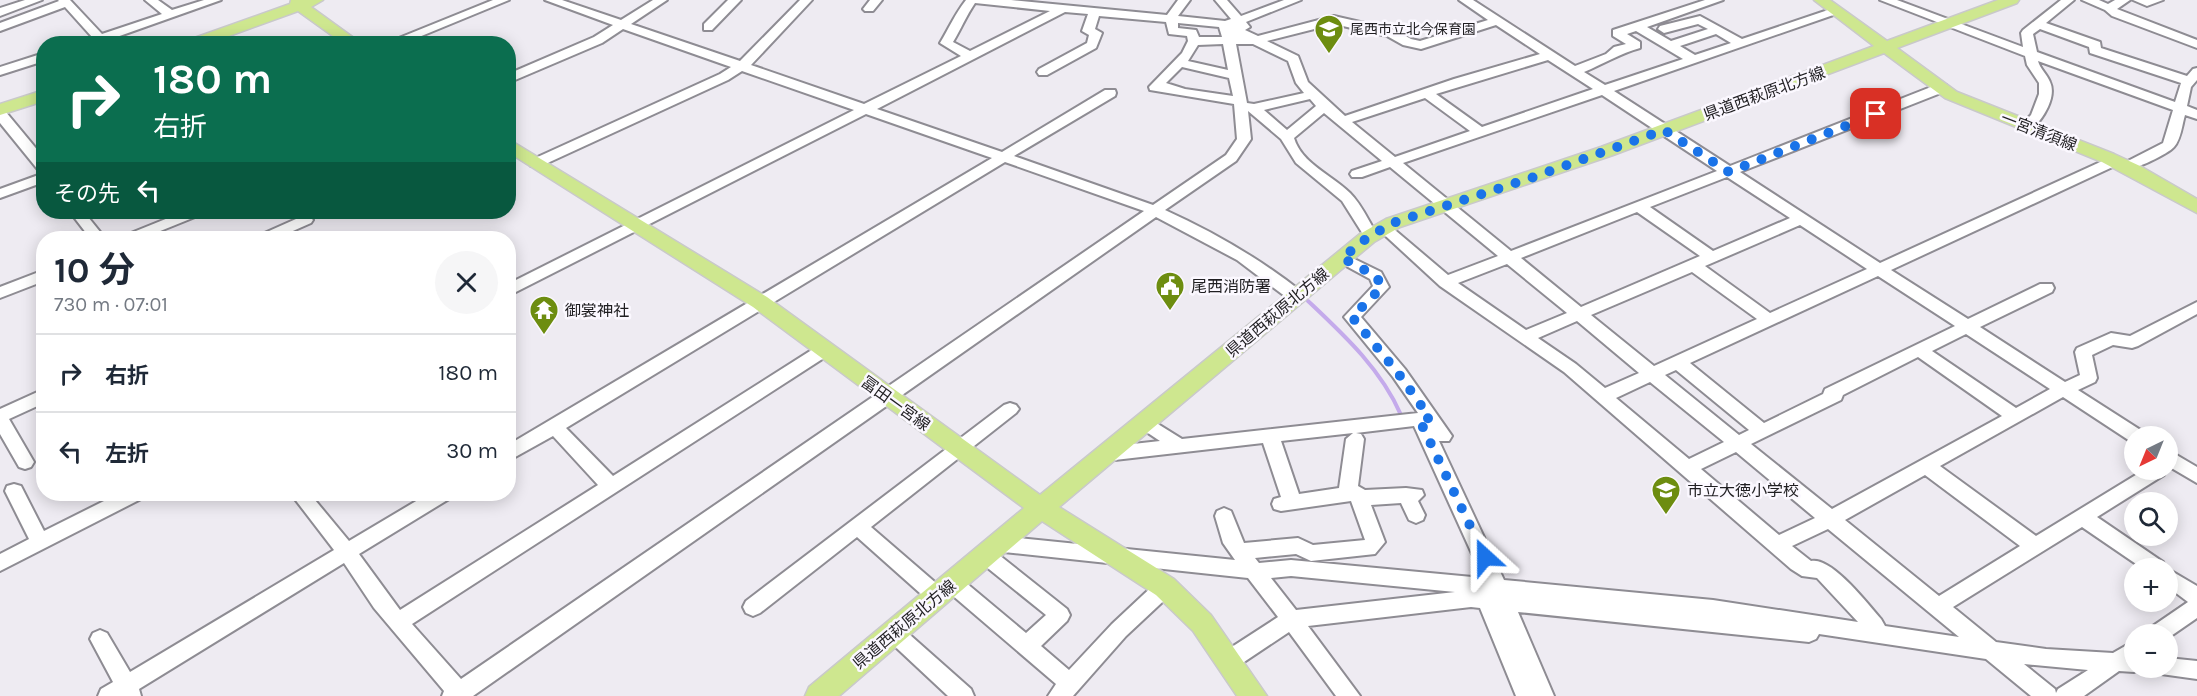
<!DOCTYPE html>
<html lang="ja">
<head>
<meta charset="utf-8">
<style>
  body { margin:0; font-family:Karla,"Noto Sans JP",sans-serif; background:#f6f6f7; color:#1f2937; height:100vh; display:flex; flex-direction:column; font-size:22px; white-space:nowrap }
  * { box-sizing:border-box; margin:0 }
  p { font-size:20px; color:#747a83 }
  .icon { flex:none; width:33px; height:33px; fill:none; stroke:currentColor; stroke-width:2; stroke-linecap:round; stroke-linejoin:round }
  .map { position:relative; flex:1; overflow:hidden }
  .panel { position:absolute; left:36px; top:231px; width:480px; height:270px; display:flex; flex-direction:column; background:#fff; border-radius:24px; box-shadow:0 3px 15px #0003 }
  .panel>* { flex:none }
  .banner { position:absolute; left:36px; top:36px; width:480px; height:183px; border-radius:24px; box-shadow:0 3px 15px #0003; background:#0b6e4f; color:#fff; overflow:hidden }
  .needle { width:39px; rotate:223deg }
  .buttons { position:absolute; left:2124px; top:426px; display:grid; gap:12px }
  .buttons a { display:grid; place-items:center; width:54px; height:54px; border-radius:50%; background:#fff; box-shadow:0 3px 15px #0003; font-size:30px }
  .pin { position:absolute; display:grid; place-items:center; width:51px; height:51px; color:#fff; margin:-26px; border-radius:12px; box-shadow:0 3px 9px #0006 }
  .me { position:absolute; width:66px; margin:-33px; rotate:336deg; stroke-linejoin:round; filter:drop-shadow(0 0 4px #0008) }
  .turn { display:flex; align-items:center; gap:21px; height:126px; padding:0 18px; font-size:27px }
  .turn .icon { width:78px; height:78px; stroke-width:2.5 }
  .turn b { display:block; font-size:42px; line-height:51px }
  .then { display:flex; align-items:center; height:57px; padding:0 18px; background:#0003; gap:12px; font-size:22px }
  .round { display:grid; place-items:center; flex:none; width:63px; height:63px; border-radius:32px; background:#f6f6f7 }
  .summary { display:flex; align-items:center; justify-content:space-between; height:102px; padding:0 18px }
  h1 { font-size:36px; font-weight:700; line-height:45px }
  ul { padding:0; list-style:none }
  li { display:flex; align-items:center; gap:18px; height:78px; padding:0 18px; border-top:2px solid #e0e1e3 }
  li div { flex:1 }
  li b { display:block; font-size:22px }
  li em { font-style:normal }
  .map>svg:first-child { display:block }
  .lines { fill:none; stroke-linecap:round; stroke-linejoin:round }
  .stream { stroke:#c4aaeb; stroke-width:4 }
  .minor-casing { stroke:#8e8c93; stroke-width:4 }
  .major-casing { stroke:#c9c9ca; stroke-width:3 }
  .minor { fill:#fff; fill-rule:evenodd }
  .major { fill:#cee78f; fill-rule:evenodd }
  .route { stroke:#1a73e8; stroke-width:10; stroke-dasharray:0 18 }
  .labels { text-anchor:middle; stroke-width:5; stroke-linejoin:round; paint-order:stroke }
  .far-poi-label { font-size:14px; fill:#201f22; stroke:#fbf8ff; text-anchor:start }
  .street-label { font-size:16px; fill:#201f22; stroke:#fbf8ff }
  .poi-label { font-size:16px; fill:#201f22; stroke:#fbf8ff; text-anchor:start }
</style>
</head>
<body>
<div class="map">
<svg width="2197" height="696" viewBox="0 0 2197 696">
  <rect width="100%" height="100%" fill="#eeebf2"/>
  <g class="lines">
    <!-- stream -->
    <path class="stream" d="M1308 301C1344 335 1381 369 1401 415"/>
    <!-- minor casing -->
    <g class="minor-casing">
      <path id="minor" d="M25 0H42L0 16V8Z
        M58 0H70L102 34 162 14 145 0H158L172 10 204 0H221L97 44H78L92 37 65 7 0 31V23L59 1Z
        M493 0H509L402 44H384Z
        M545 0H562L621 20 653 0H667L631 24 740 61 800 0H812L751 65 864 104 961 56 940 43C949 28 955 14 966 0H1011L1167 15 1178 0H1190L1178 16 1225 21 1231 19 1215 0H1227L1241 16 1284 0H1301L1246 22 1250 27 1245 30 1258 36 1334 16 1395 30 1411 39 1420 41 1488 20 1459 0H1473L1575 66 1606 54 1614 47 1626 44 1613 36V30L1705 0H1723L1647 27 1671 41 1708 29 1698 24 1664 33 1658 29 1660 26 1700 16 1742 39 1831 9H1839V13L1614 91 1730 166 1936 85H1946L1947 88 1946 91 1740 172 1880 263 2109 158H2119L2121 161 2119 164 1891 270 1968 319 2040 284H2052L2054 288 2052 292 1980 327 2065 382 2080 375 2075 352 2077 348 2111 333 2130 336 2197 302V314L2138 346 2132 348 2113 345 2092 355 2097 378 2095 382 2078 390 2142 431 2145 436H2134V442L2130 441 2063 397 1940 466 2036 536 2144 470H2167L2164 475 2097 517 2163 562 2166 568H2142L2082 527 1953 607 1996 642 2046 649 2113 653 2134 641V668H2142L2134 672 2119 671 2084 696H2031L1986 659 1819 634 1816 639 1809 642 1518 612 1554 696H1516L1480 608 1471 607 1308 626 1360 696H1336L1289 632 1235 668 1228 670 1221 668 1218 661 1221 654 1278 617 1248 578 994 551 1067 609 1070 615 1067 621 1041 646 1069 670 1112 624 1158 581 1165 579 1172 581 1175 587 1172 593 1126 636 1073 696H1048L1056 684 945 589 942 583 945 577 952 575 959 577 1026 633 1046 615 979 561 976 555 979 549 986 547 991 549 988 544 991 538 998 536 1235 560 1223 543 1215 516 1217 511 1224 508 1231 511 1244 543 1298 538 1313 545 1365 540 1351 501 1281 511 1274 509 1272 504 1274 499 1281 497 1263 443 1106 461 1100 459 1097 454 1100 449 1106 447 1160 441 1139 427 1136 422 1139 417 1145 416 1182 439 1418 413 1393 377 1344 317 1373 286 1370 279 1337 261 1334 258 1337 255 1342 253 1381 272 1389 287 1361 317 1405 369 1452 436 1449 441H1439L1504 580 1713 600 1858 622 1817 578 1802 576 1791 569 1564 372 1440 286 1377 228 1379 225H1389L1448 275 1498 256 1390 167 1362 177H1352L1350 174 1352 171 1382 161 1324 113 1294 138C1302 164 1332 175 1350 193 1362 205 1369 222 1378 236L1376 239H1366L1342 201 1296 163 1281 139 1248 111 1251 139 1236 161 1165 210C1214 232 1260 259 1302 292L1304 296 1302 300H1290L1237 260 1156 217 473 696H442L444 691 374 608 344 563 139 689 141 696H98L101 689 113 682 90 639 93 633 100 630 107 633 130 672 334 550 291 494H310L349 541 428 494H451L449 499 359 554 400 610 598 485 553 436 508 461V445L992 158 866 114 508 296V284L854 110 742 71 728 80 541 166H531L529 163 531 160 720 74 731 67 623 29 602 43 508 83V74L594 37 613 25ZM975 3 1050 11 970 51 953 42C961 29 966 16 975 3ZM1065 12 1088 14 1082 31 1089 35 1087 43 1039 69 1037 72 1039 75H1047L1096 48 1102 33 1095 29 1099 16 1166 22 1169 34 1187 36 1188 41 1182 53 1149 87 1150 90 1234 104 1237 139 1226 155 1153 205 1014 156 1115 96 1116 93 1115 90H1105L1002 152 877 109ZM1178 23 1219 27 1222 37H1199L1196 30 1178 28ZM1334 24 1387 36 1403 45 1421 49 1496 25 1540 54 1454 79 1345 116 1308 82 1298 56 1267 41ZM1636 31 1683 59 1605 85 1584 72C1603 64 1621 53 1640 48V42L1627 34ZM1716 34 1731 43 1695 55 1680 46ZM1223 44 1228 70 1188 61 1198 45ZM1236 44H1253L1288 61 1296 83 1304 93 1254 104 1247 103ZM1548 60 1593 89 1482 127 1436 94ZM1182 67 1229 78 1233 96 1185 89 1166 83ZM1602 95 1717 171 1511 251 1403 163ZM1425 98 1470 131 1395 157 1352 122ZM1310 99 1316 106 1287 130 1264 110ZM1005 162 1144 211 461 679 412 624 830 354 832 350 830 346H818L613 476 566 428ZM1727 177 1790 218 1713 251 1650 207ZM1637 212 1700 256 1581 307 1521 258ZM1800 225 1867 269 1770 313 1705 266ZM1507 264 1567 313 1526 330 1458 283ZM1692 272 1757 319 1654 366 1591 315ZM1878 276 1955 326 1825 389 1823 394 1764 423 1690 363ZM1577 321 1639 373 1605 388 1576 364 1538 338ZM1966 334 2050 389 2016 408 1932 351ZM1918 357 2002 416 1832 509 1751 444 1841 400 1843 395ZM1676 370 1749 430 1739 435 1665 375ZM1650 382 1724 442 1689 459 1616 398ZM1414 426 1483 578 1291 560 1259 563 1255 558 1296 554 1311 561 1375 554 1385 542 1371 505 1401 503 1409 520 1416 523 1423 520 1425 515 1418 501 1424 495 1422 490 1406 488 1365 490 1358 486 1364 439 1361 434 1356 433ZM1353 433 1346 439 1339 488 1299 494 1281 441ZM1736 452 1815 518 1779 535 1701 469ZM1925 475 2020 546 1939 596 1845 520ZM1828 529 1959 637 1885 626 1881 619C1868 604 1831 556 1811 561L1792 546ZM1291 576 1455 592 1296 610 1271 578ZM2024 664 2088 670 2058 689 2056 693 2055 689Z
        M728 0H741L712 30H704V24Z
        M870 0H882L873 11H865L863 9Z
        M1880 0H1897L2023 47 2021 33 2023 30 2061 0H2074L2046 23 2100 42 2101 48 2187 76 2193 69 2197 68V80L2191 87 2187 106 2197 110V119L2185 115C2182 125 2181 139 2174 147 2168 154 2131 172 2122 170L2120 167 2122 164 2163 143 2173 110 2038 61C2040 69 2047 74 2050 82 2057 97 2043 119 2032 129H2022L2020 126 2031 115 2039 94V83L2027 65 2025 56ZM2040 29 2089 47 2090 53 2181 83 2175 102 2037 52 2033 34Z
        M2082 0H2099L2108 4 2115 0H2130L2117 9 2197 40V48L2112 16 2105 10Z
        M2133 0H2163L2147 6Z
        M44 53V61L0 75V67Z
        M0 110 5 111 44 158V172L39 171 0 123Z
        M44 173V182L0 198V189Z
        M70 212H84L105 238H90Z
        M183 212H202L200 215 143 238H124L126 235Z
        M290 212H305L313 220 311 223 277 238H258L260 235 296 219Z
        M44 270V281L0 298V287Z
        M44 389V403L9 419 34 462 31 467 25 469 19 467 0 434V409Z
        M1010 403 1016 405 1019 409 1016 413 871 527 944 590 947 596 944 602 937 604 930 602 857 537 760 613 753 616 746 613 743 607 746 601 1004 405Z
        M2168 450 2197 467V483L2168 466Z
        M14 484 21 486 44 531 118 494H143L141 499 0 571V554L29 539 5 491 7 486Z
        M2168 569 2197 586V618L2168 638V634H2147L2150 628 2188 602 2168 587Z
        M894 624 901 627 971 689 974 696H948L887 639 884 633 887 627Z
        M2168 658 2197 661V679L2161 674 2158 668H2168Z"/>
    </g>
    <!-- major casing -->
    <g class="major-casing">
      <path id="major" d="M291 0H323L311 7 362 44H344L298 11 207 44H184L186 41 290 4Z
        M1814 0H1830L1887 41 1998 0H2019L2017 3 1897 48 1957 92 2114 154 2140 166 2197 199V213L2102 162 1945 98 1884 53 1613 155 1400 227 1374 242 1059 507 1174 579 1211 615 1267 696H1237L1193 631 1156 595 1042 521 839 696H805L809 687 1024 508 753 307 508 152V139L767 297 1040 495 1360 234 1386 219 1601 147 1874 46Z
        M44 90V101L0 115V104Z"/>
    </g>
    <!-- minor -->
    <use href="#minor" class="minor"/>
    <!-- major -->
    <use href="#major" class="major"/>
  </g>
  <g class="lines">
    <!-- route -->
    <path class="route" d="M1485 557 1419 419 1430 418 1398 373 1352 317 1382 287 1376 276 1342 258 1367 238 1393 223 1531 178 1664 130 1729 172 1876 114"/>
  </g>
  <!-- icons -->
  <defs>
    <g id="school-pin" transform="scale(1.5)"><path d="M0 17L-7.5 6A9.5 9.5 0 1 1 7.5 6Z" fill="#6d8d10" stroke="#fbf8ff"/><path d="M0-5L7-2L0 1L-7-2ZM-4 1L0 2.5L4 1V4Q0 6-4 4Z" fill="#fff"/></g>
    <g id="civic-pin" transform="scale(1.5)"><path d="M0 17L-7.5 6A9.5 9.5 0 1 1 7.5 6Z" fill="#6d8d10" stroke="#fbf8ff"/><path d="M-.6-6.5H3V-4.5H.6V-3L4-1V1h2V6H-6V1h2V-1L-.6-3ZM-1.2 2.5V6h2.4V2.5Z" fill="#fff"/></g>
    <g id="temple-pin" transform="scale(1.5)"><path d="M0 17L-7.5 6A9.5 9.5 0 1 1 7.5 6Z" fill="#6d8d10" stroke="#fbf8ff"/><path d="M0-6L5-2H3V0L6.5 2.5H4V6H1.5V3h-3V6H-4V2.5H-6.5L-3 0V-2H-5Z" fill="#fff"/></g>
  </defs>
  <g fill-rule="evenodd">
    <use href="#school-pin" x="1329" y="29"/>
    <use href="#civic-pin" x="1170" y="286"/>
    <use href="#temple-pin" x="544" y="310"/>
    <use href="#school-pin" x="1666" y="490"/>
  </g>
  <g class="labels">
    <!-- far-poi labels -->
    <g class="far-poi-label">
      <text x="1350" y="34">尾西市立北今保育園</text>
    </g>
    <!-- street labels -->
    <g class="street-label">
      <text transform="translate(1764 93) rotate(-20)" y="6">県道西萩原北方線</text>
      <text transform="translate(2039 131) rotate(21)" y="6">一宮清須線</text>
      <text transform="translate(1277 312) rotate(-40)" y="6">県道西萩原北方線</text>
      <text transform="translate(896 403) rotate(36)" y="6">冨田一宮線</text>
      <text transform="translate(904 624) rotate(-40)" y="6">県道西萩原北方線</text>
    </g>
    <!-- poi labels -->
    <g class="poi-label">
      <text x="1191" y="292">尾西消防署</text>
      <text x="565" y="316">御裳神社</text>
      <text x="1687" y="496">市立大徳小学校</text>
    </g>
  </g>
</svg>
<div class="buttons">
<a><svg class="needle" viewBox="-14 -14 28 28"><path d="M0-13l5 13h-10z" fill="#e53935"/><path d="M0 13l5-13h-10z" fill="#747a83"/></svg></a>
<a><svg class="icon" aria-label="search" viewBox="0 0 24 24"><circle cx="10" cy="10" r="6"/><path d="M15 15l6 6"/></svg></a>
<a>+</a>
<a>−</a>
</div>
<div class="pin" style="left:1876px;top:114px;background:#d93025"><svg class="icon" aria-label="arrive" viewBox="0 0 24 24"><path d="M6 21V4h12l-3 4 3 4H6"/></svg></div>
<svg class="me" style="left:1485px;top:557px" viewBox="-20 -20 40 40"><path d="M0-17L14 15 0 8-14 15z" fill="#1a73e8" stroke="#fff" stroke-width="4"/></svg>
<div class="banner">
<div class="turn"><svg class="icon" aria-label="right" viewBox="0 0 24 24"><path d="M7 20v-9h11M14 6l5 5-5 5"/></svg><div><b>180 m</b>右折</div></div>
<div class="then">その先<svg class="icon" aria-label="left" viewBox="0 0 24 24"><path d="M17 20v-9H6M10 6l-5 5 5 5"/></svg></div>
</div>
<section class="panel">
<div class="summary"><div><h1>10 分</h1><p>730 m · 07:01</p></div><a class="round"><svg class="icon" aria-label="close" viewBox="0 0 24 24"><path d="M6 6l12 12M18 6L6 18"/></svg></a></div>
<ul>
<li><svg class="icon" aria-label="right" viewBox="0 0 24 24"><path d="M7 20v-9h11M14 6l5 5-5 5"/></svg><div><b>右折</b></div><em>180 m</em></li>
<li><svg class="icon" aria-label="left" viewBox="0 0 24 24"><path d="M17 20v-9H6M10 6l-5 5 5 5"/></svg><div><b>左折</b></div><em>30 m</em></li>
</ul>
</section>
</div>
</body>
</html>
